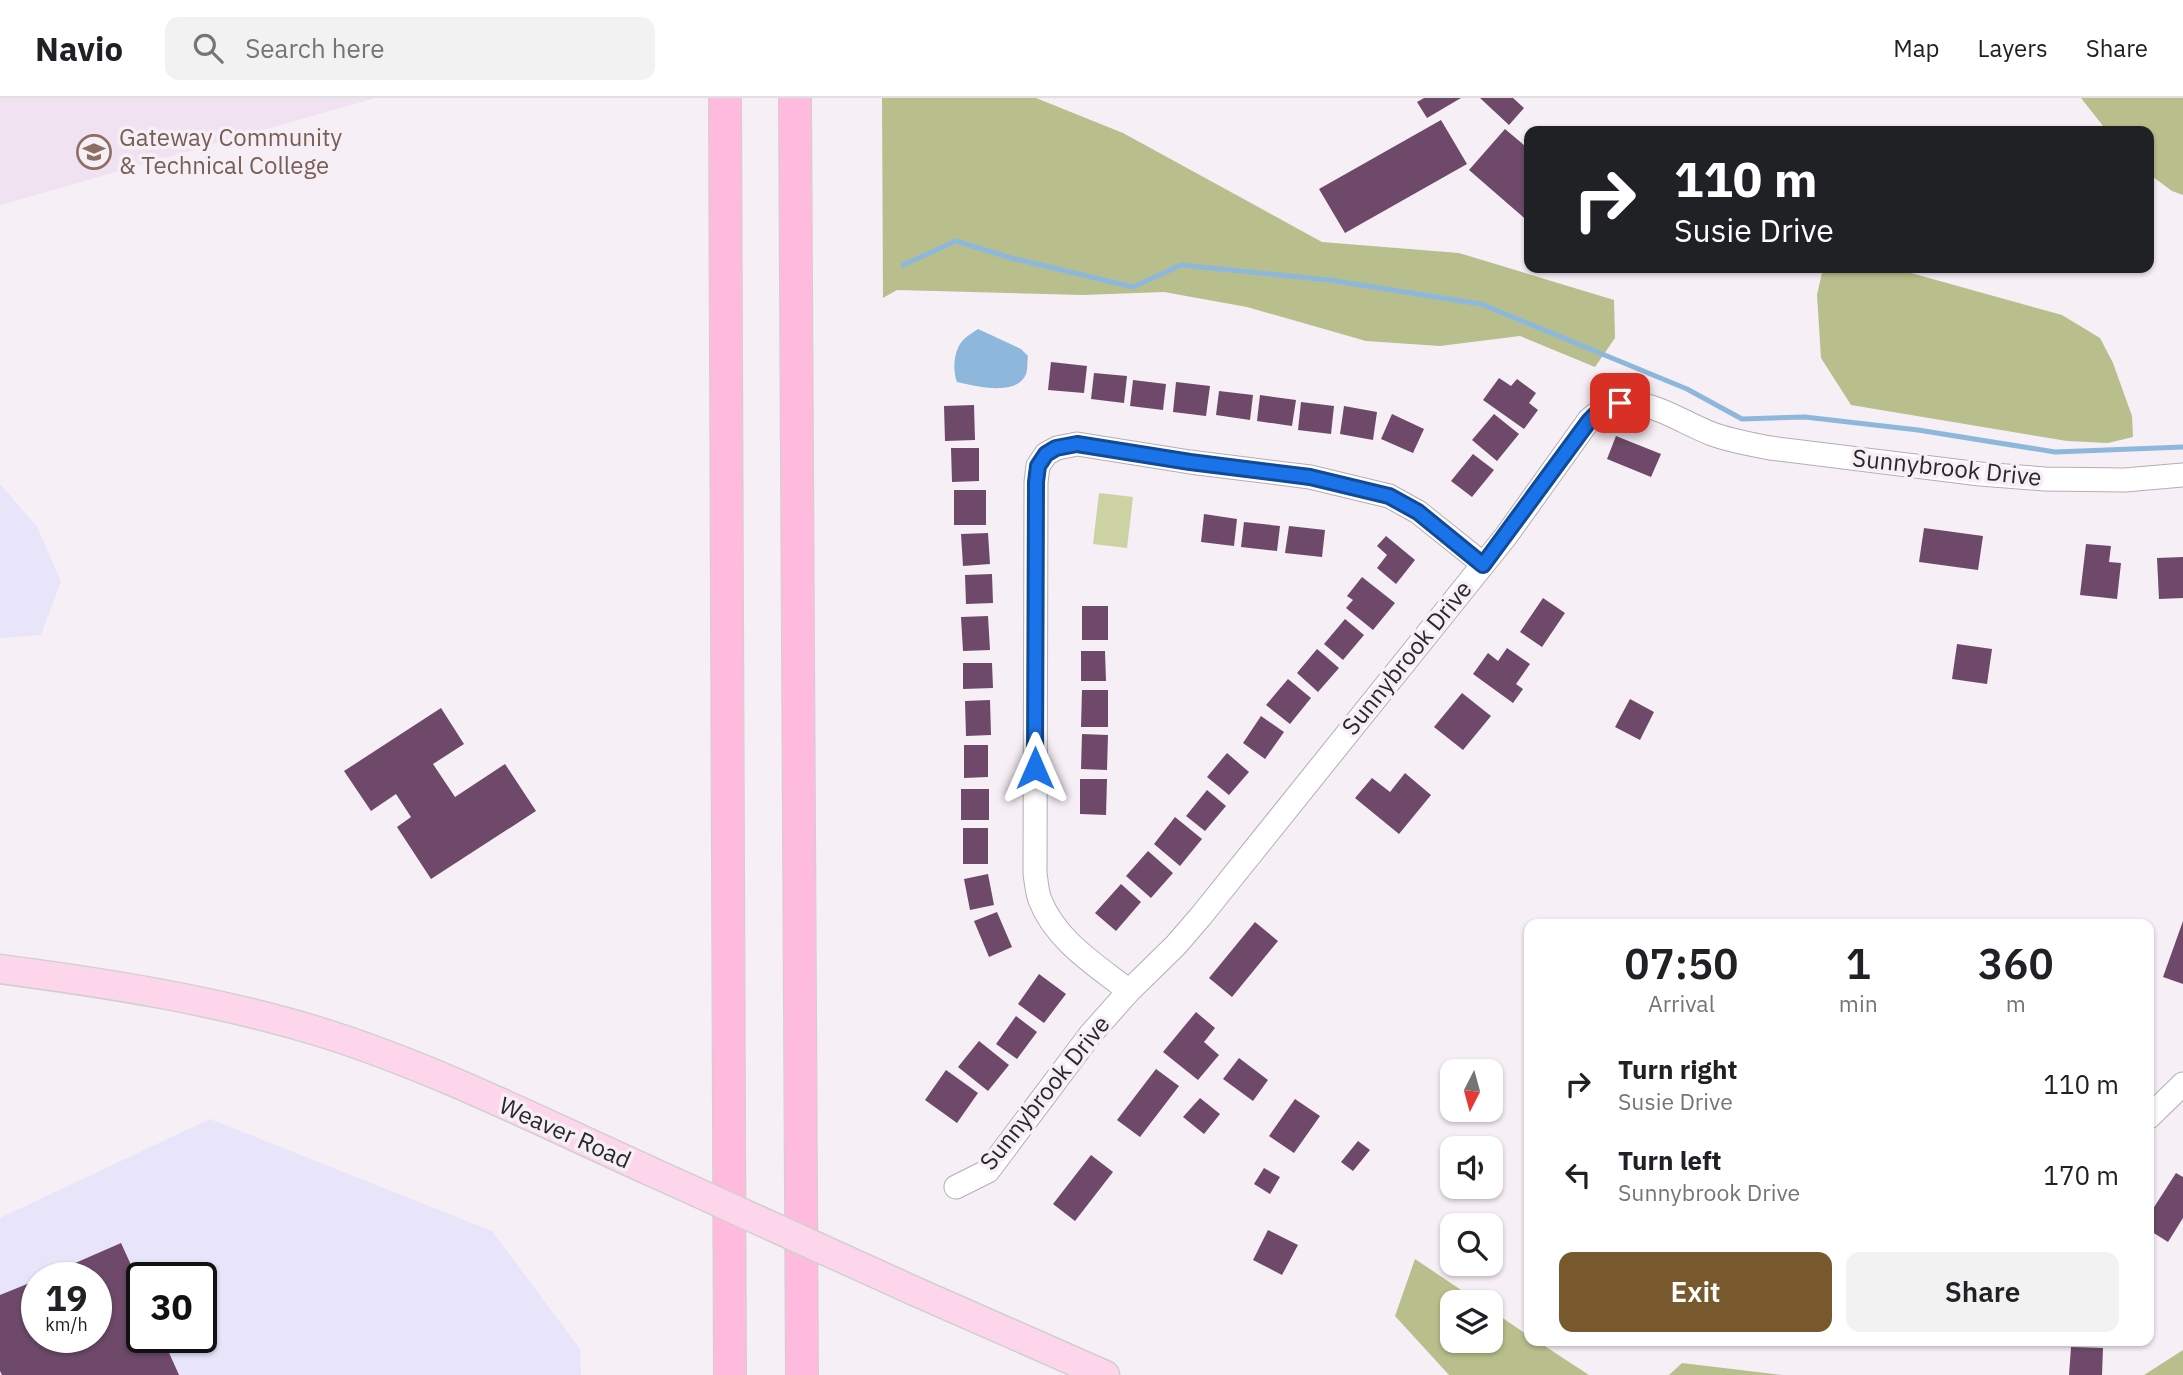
<!DOCTYPE html>
<html lang="en">
<head>
<meta charset="utf-8">
<style>
  body { margin:0; font-family:"IBM Plex Sans",sans-serif; background:#f2f2f2; color:#202124; height:100vh; display:flex; flex-direction:column; font-size:26px; white-space:nowrap }
  * { box-sizing:border-box; margin:0 }
  p { font-size:23px; color:#757577 }
  .icon { flex:none; width:38px; height:38px; fill:none; stroke:currentColor; stroke-width:2; stroke-linecap:round; stroke-linejoin:round }
  .map { position:relative; flex:1; overflow:hidden }
  .panel { position:absolute; left:1524px; top:821px; width:630px; height:427px; display:flex; flex-direction:column; background:#fff; border-radius:14px; box-shadow:0 2px 5px #0004 }
  .panel>* { flex:none }
  .guide { position:absolute; left:1524px; top:28px; width:630px; height:147px; border-radius:14px; box-shadow:0 2px 5px #0004; background:#202124; color:#fff; overflow:hidden }
  .needle { width:46px; rotate:186deg }
  .controls { position:absolute; left:1440px; top:961px; display:grid; gap:14px }
  .controls a { display:grid; place-items:center; width:63px; height:63px; border-radius:14px; background:#fff; box-shadow:0 2px 5px #0004; font-size:35px }
  .speed { position:absolute; left:21px; top:1164px; display:flex; gap:14px; font-size:35px; font-weight:700; text-align:center }
  .speed>* { display:grid; place-content:center; width:91px; height:91px; border-radius:50%; background:#fff; box-shadow:0 2px 5px #0004; line-height:1 }
  .speed small { font-size:18px; font-weight:400 }
  .speed .limit { border:4px solid #111; border-radius:10px; background:#fff; color:#111 }
  .pin { position:absolute; display:grid; place-items:center; width:60px; height:60px; color:#fff; margin:-30px; border-radius:14px; box-shadow:0 4px 10px #0006 }
  .me { position:absolute; width:77px; margin:-38px; rotate:0deg; stroke-linejoin:round; filter:drop-shadow(0 0 5px #0008) }
  .turn { display:flex; align-items:center; gap:24px; height:147px; padding:0 35px; font-size:32px }
  .turn .icon { width:91px; height:91px; stroke-width:2.5 }
  .turn b { display:block; font-size:49px; line-height:60px }
  .eta { display:flex; justify-content:space-evenly; align-items:center; height:119px; text-align:center }
  .eta b { font-size:42px; font-weight:600; line-height:49px }
  .action { display:flex; gap:14px; margin-top:auto; padding:14px 35px }
  .action a { flex:1; height:80px; border-radius:14px; background:#77592d; color:#fff; font-size:28px; font-weight:600; line-height:80px; text-align:center }
  .action a+a { background:#f2f2f2; color:#202124 }
  ul { padding:0; list-style:none }
  li { display:flex; align-items:center; gap:21px; height:91px; padding:0 35px }
  li div { flex:1 }
  li b { display:block; font-size:26px }
  li em { font-style:normal }
  header { display:flex; align-items:center; gap:42px; box-sizing:border-box; height:98px; padding:0 35px; background:#fff; border-bottom:2px solid #e0e0e0 }
  header strong { font-size:33px }
  nav { display:flex; gap:38px; margin-inline-start:auto; font-size:24px }
  .search { width:490px; height:63px; background:#f2f2f2; display:flex; align-items:center; gap:18px; box-sizing:border-box; padding:0 24px; border-radius:14px; color:#757577; font-size:26px }
  .map>svg:first-child { display:block }
  .industrial { fill:#e8e4fa; fill-rule:evenodd }
  .built { fill:#f0e2f0 }
  .green { fill:#cdd2a3 }
  .forest { fill:#b9bf8c }
  .water { fill:#8eb8db }
  .lines { fill:none; stroke-linecap:round; stroke-linejoin:round }
  .stream { stroke:#8eb8db; stroke-width:5 }
  .building { fill:#6e4969 }
  .minor-casing { stroke:#b5adb5; stroke-width:25 }
  .major-casing { stroke:#d0d0d0; stroke-width:31 }
  .highway-casing { stroke:#d0d0d0; stroke-width:34 }
  .minor { stroke:#fff; stroke-width:23 }
  .major { stroke:#fed6eb; stroke-width:28 }
  .highway { stroke:#febbdd; stroke-width:32 }
  .major-bridge-casing { stroke:#d0d0d0; stroke-width:31; stroke-linecap:butt }
  .major-bridge { stroke:#fed6eb; stroke-width:28 }
  .route-casing { stroke:#114b97; stroke-width:18 }
  .route { stroke:#1a73e8; stroke-width:12 }
  .labels { text-anchor:middle; stroke-width:7; stroke-linejoin:round; paint-order:stroke }
  .education-label { font-size:24px; fill:#785e54; stroke:#f6eff6; text-anchor:start }
  .street-label { font-size:24px; fill:#2b282b; stroke:#f6eff6 }
</style>
</head>
<body>
<header>
<strong>Navio</strong>
<div class="search"><svg class="icon" aria-label="search" viewBox="0 0 24 24"><circle cx="10" cy="10" r="6"/><path d="M15 15l6 6"/></svg>Search here</div>
<nav><a>Map</a><a>Layers</a><a>Share</a></nav>
</header>
<div class="map">
<svg width="2183" height="1277" viewBox="0 0 2183 1277">
  <rect width="100%" height="100%" fill="#f6eff6"/>
  <!-- industrial -->
  <path class="industrial" d="M0 386 37 429 61 483 41 537 0 540Z
    M210 1021 492 1133 580 1251 581 1277H0V1120ZM37 1180H96V1239H37ZM142 1180H201V1239H142Z"/>
  <!-- built -->
  <path class="built" d="M0 0H375L0 107Z"/>
  <!-- green -->
  <path class="green" d="M1099 395 1133 399 1127 450 1093 446Z"/>
  <!-- forest -->
  <path class="forest" d="M882 0H1036L1123 35 1322 144 1459 155 1614 202 1615 240 1595 269 1520 238 1440 248 1366 243 1247 209 1164 194 1083 197 897 192 883 200Z
    M2081 0H2183V97L2172 93 2149 76V33H2107Z
    M1823 170H1893L2062 217 2100 240 2113 265 2132 318 2133 339 2108 345 2067 343 1851 307 1821 260 1817 197Z
    M1415 1161 1479 1204H1452V1242H1491V1212L1529 1238 1530 1242 1537 1243 1589 1277H1449L1395 1218Z
    M2183 1252V1277H2144Z
    M1682 1265 1783 1277H1669Z"/>
  <!-- water -->
  <path class="water" d="M978 231 1021 251 1028 258C1027 264 1028 271 1026 276 1017 299 974 288 957 284 952 271 954 251 964 241 968 237 974 234 978 231Z"/>
  <g class="lines">
    <!-- stream -->
    <path class="stream" d="M903 167 956 143 1011 160 1133 189 1181 167 1329 182 1481 206 1687 291 1742 321 1805 319 1918 332 2055 354 2183 349"/>
  </g>
  <!-- building -->
  <path class="building" d="M1424 0H1461L1427 20 1417 4Z
    M1480 0H1513L1524 10 1509 27Z
    M1441 22 1467 66 1345 135 1319 91Z
    M1505 31 1530 52V125L1469 72Z
    M1051 264 1087 268 1084 295 1048 292Z
    M1094 275 1127 278 1124 305 1091 301Z
    M1499 280 1511 288 1517 281 1536 295 1529 305 1538 312 1524 331 1483 302Z
    M1133 282 1166 286 1163 312 1130 308Z
    M1176 284 1210 288 1206 318 1173 314Z
    M1219 293 1253 297 1250 322 1216 317Z
    M1260 297 1296 302 1292 328 1257 323Z
    M1301 304 1334 308 1331 336 1298 332Z
    M974 307 975 342 945 343 944 308Z
    M1344 308 1377 314 1373 342 1340 336Z
    M1392 316 1424 331 1413 355 1381 341Z
    M1494 316 1519 336 1497 363 1472 342Z
    M1616 338 1661 356 1651 379 1607 361Z
    M951 350H979V383L952 384Z
    M1473 356 1494 372 1472 399 1451 383Z
    M954 392H986V427H954Z
    M1204 416 1237 421 1234 448 1201 444Z
    M1244 424 1280 428 1277 453 1241 449Z
    M1289 428 1325 432 1322 459 1285 455Z
    M1924 430 1983 438 1978 472 1919 464Z
    M988 435 990 466 963 468 961 436Z
    M1386 438 1415 462 1396 486 1377 470 1387 457 1377 448Z
    M2086 446 2111 448 2109 464 2121 465 2117 501 2080 497Z
    M2183 459V500L2159 501 2157 460Z
    M992 476 993 505 966 506 965 477Z
    M1362 479 1395 505 1373 532 1346 510 1353 502 1347 498Z
    M1543 500 1565 515 1542 549 1520 534Z
    M1082 508H1108V542H1082Z
    M988 518 990 552 963 553 961 519Z
    M1345 521 1364 537 1343 562 1324 546Z
    M1957 546 1992 551 1987 586 1952 581Z
    M1507 550 1530 566 1516 586 1523 591 1513 605 1473 576 1488 555 1498 563Z
    M1317 551 1339 570 1318 594 1297 575Z
    M1081 553H1105L1106 583H1081Z
    M963 565H992L993 590 963 591Z
    M1288 581 1311 600 1290 626 1266 607Z
    M1082 592H1108V629H1081Z
    M1462 595 1491 618 1463 652 1434 629Z
    M1630 601 1654 614 1640 642 1615 629Z
    M990 602 991 637 966 638 965 603Z
    M441 610 464 646 433 666 455 699 505 666 536 713 431 781 397 729 411 719 396 696 371 713 344 673Z
    M1261 618 1284 634 1265 661 1243 645Z
    M1082 636 1108 637 1107 672 1081 671Z
    M964 647H988V679L964 680Z
    M1227 655 1249 674 1229 697 1207 679Z
    M1405 675 1431 697 1399 736 1355 700 1372 680 1390 694Z
    M1080 681H1107L1106 717 1080 716Z
    M961 691H989V722H961Z
    M1207 692 1226 708 1205 733 1186 718Z
    M1175 719 1202 741 1180 768 1154 746Z
    M963 730H988V766H963Z
    M1148 753 1173 775 1151 800 1126 778Z
    M988 776 994 807 970 812 964 781Z
    M1121 786 1141 804 1116 833 1095 815Z
    M997 814 1012 849 989 859 974 823Z
    M2183 823V886L2163 879Z
    M1255 824 1278 843 1232 899 1209 880Z
    M1039 876 1066 896 1044 925 1018 906Z
    M1196 914 1215 930 1204 944 1219 957 1198 982 1163 954Z
    M1016 918 1037 934 1017 961 996 946Z
    M979 943 1009 967 988 993 958 969Z
    M1239 960 1268 982 1253 1003 1223 981Z
    M1156 971 1179 988 1140 1039 1117 1022Z
    M946 972 978 995 957 1025 925 1002Z
    M1200 1000 1220 1016 1204 1036 1183 1019Z
    M1295 1001 1320 1018 1294 1055 1269 1038Z
    M1358 1043 1370 1052 1353 1073 1341 1064Z
    M1091 1057 1113 1074 1075 1123 1053 1106Z
    M1264 1070 1280 1079 1270 1096 1254 1086Z
    M2176 1075 2183 1079V1120L2168 1144 2149 1132V1117Z
    M1268 1132 1298 1147 1282 1177 1253 1162Z
    M121 1145 142 1191V1239H162L179 1277H2L0 1273V1197L37 1182V1239H96V1180H41Z
    M2071 1249 2103 1250 2102 1277H2069Z"/>
  <g class="lines">
    <!-- minor casing -->
    <g class="minor-casing">
      <path id="minor" d="M1129 893C1096 867 1056 843 1040 802 1037 794 1036 783 1035 775L1036 384 1038 368 1046 356 1057 350 1077 346 1190 364 1310 379 1389 398 1418 414 1483 466
        M2149 1019 2183 986
        M956 1089 988 1073 1090 937 1129 893 1176 847 1201 818 1506 438 1589 322C1629 284 1671 320 1712 336 1731 343 1751 346 1770 350L1980 376 2045 381 2125 382 2183 377"/>
    </g>
    <!-- major casing -->
    <g class="major-casing">
      <path id="major" d="M0 871C106 885 215 902 317 933 431 968 541 1024 650 1073
        M912 1192 1105 1277"/>
    </g>
    <!-- highway casing -->
    <g class="highway-casing">
      <path id="highway" d="M725 0 730 1277
        M795 0 802 1277"/>
    </g>
    <!-- minor -->
    <use href="#minor" class="minor"/>
    <!-- major -->
    <use href="#major" class="major"/>
    <!-- highway -->
    <use href="#highway" class="highway"/>
    <!-- major-bridge casing -->
    <g class="major-bridge-casing">
      <path id="major-bridge" d="M650 1073 912 1192"/>
    </g>
    <!-- major-bridge -->
    <use href="#major-bridge" class="major-bridge"/>
  </g>
  <g class="lines">
    <!-- route casing -->
    <g class="route-casing">
      <path id="route" d="M1035 670 1036 384 1038 368 1046 356 1056 350 1077 346 1190 364 1310 379 1389 398 1418 414 1483 467 1589 323 1600 312 1620 305"/>
    </g>
    <!-- route -->
    <use href="#route" class="route"/>
  </g>
  <!-- icons -->
  <defs>
    <g id="university-ring" transform="scale(1.75)"><circle r="9.5" fill="#f6eff6" stroke="#8d6e63" stroke-width="1.5"/><path d="M0-5L7-2L0 1L-7-2ZM-4 1L0 2.5L4 1V4Q0 6-4 4Z" fill="#8d6e63"/></g>
  </defs>
  <g fill-rule="evenodd">
    <use href="#university-ring" x="94" y="54"/>
  </g>
  <g class="labels">
    <!-- education labels -->
    <g class="education-label">
      <text x="119" y="48">Gateway Community<tspan x="119" dy="28">&amp; Technical College</tspan></text>
    </g>
    <!-- street labels -->
    <g class="street-label">
      <text transform="translate(1947 370) rotate(6)" y="8">Sunnybrook Drive</text>
      <text transform="translate(1407 560) rotate(-51)" y="8">Sunnybrook Drive</text>
      <text transform="translate(1045 995) rotate(-51)" y="8">Sunnybrook Drive</text>
      <text transform="translate(565 1035) rotate(24)" y="8">Weaver Road</text>
    </g>
  </g>
</svg>
<div class="controls">
<a><svg class="needle" viewBox="-14 -14 28 28"><path d="M0-13l5 13h-10z" fill="#e53935"/><path d="M0 13l5-13h-10z" fill="#757577"/></svg></a>
<a><svg class="icon" aria-label="sound" viewBox="0 0 24 24"><path d="M4 9h4l5-4v14l-5-4H4zM17 9q2 3 0 6"/></svg></a>
<a><svg class="icon" aria-label="search" viewBox="0 0 24 24"><circle cx="10" cy="10" r="6"/><path d="M15 15l6 6"/></svg></a>
<a><svg class="icon" aria-label="layers" viewBox="0 0 24 24"><path d="M12 4l9 5-9 5-9-5zM3 14l9 5 9-5"/></svg></a>
</div>
<div class="speed"><div>19<small>km/h</small></div><div class="limit">30</div></div>
<div class="pin" style="left:1620px;top:305px;background:#d93025"><svg class="icon" aria-label="arrive" viewBox="0 0 24 24"><path d="M6 21V4h12l-3 4 3 4H6"/></svg></div>
<svg class="me" style="left:1035px;top:670px" viewBox="-20 -20 40 40"><path d="M0-17L14 15 0 8-14 15z" fill="#1a73e8" stroke="#fff" stroke-width="4"/></svg>
<div class="guide">
<div class="turn"><svg class="icon" aria-label="right" viewBox="0 0 24 24"><path d="M7 20v-9h11M14 6l5 5-5 5"/></svg><div><b>110 m</b>Susie Drive</div></div>
</div>
<section class="panel">
<div class="eta">
<div><b>07:50</b><p>Arrival</p></div>
<div><b>1</b><p>min</p></div>
<div><b>360</b><p>m</p></div>
</div>
<ul>
<li><svg class="icon" aria-label="right" viewBox="0 0 24 24"><path d="M7 20v-9h11M14 6l5 5-5 5"/></svg><div><b>Turn right</b><p>Susie Drive</p></div><em>110 m</em></li>
<li><svg class="icon" aria-label="left" viewBox="0 0 24 24"><path d="M17 20v-9H6M10 6l-5 5 5 5"/></svg><div><b>Turn left</b><p>Sunnybrook Drive</p></div><em>170 m</em></li>
</ul>
<div class="action"><a>Exit</a><a>Share</a></div>
</section>
</div>
</body>
</html>
